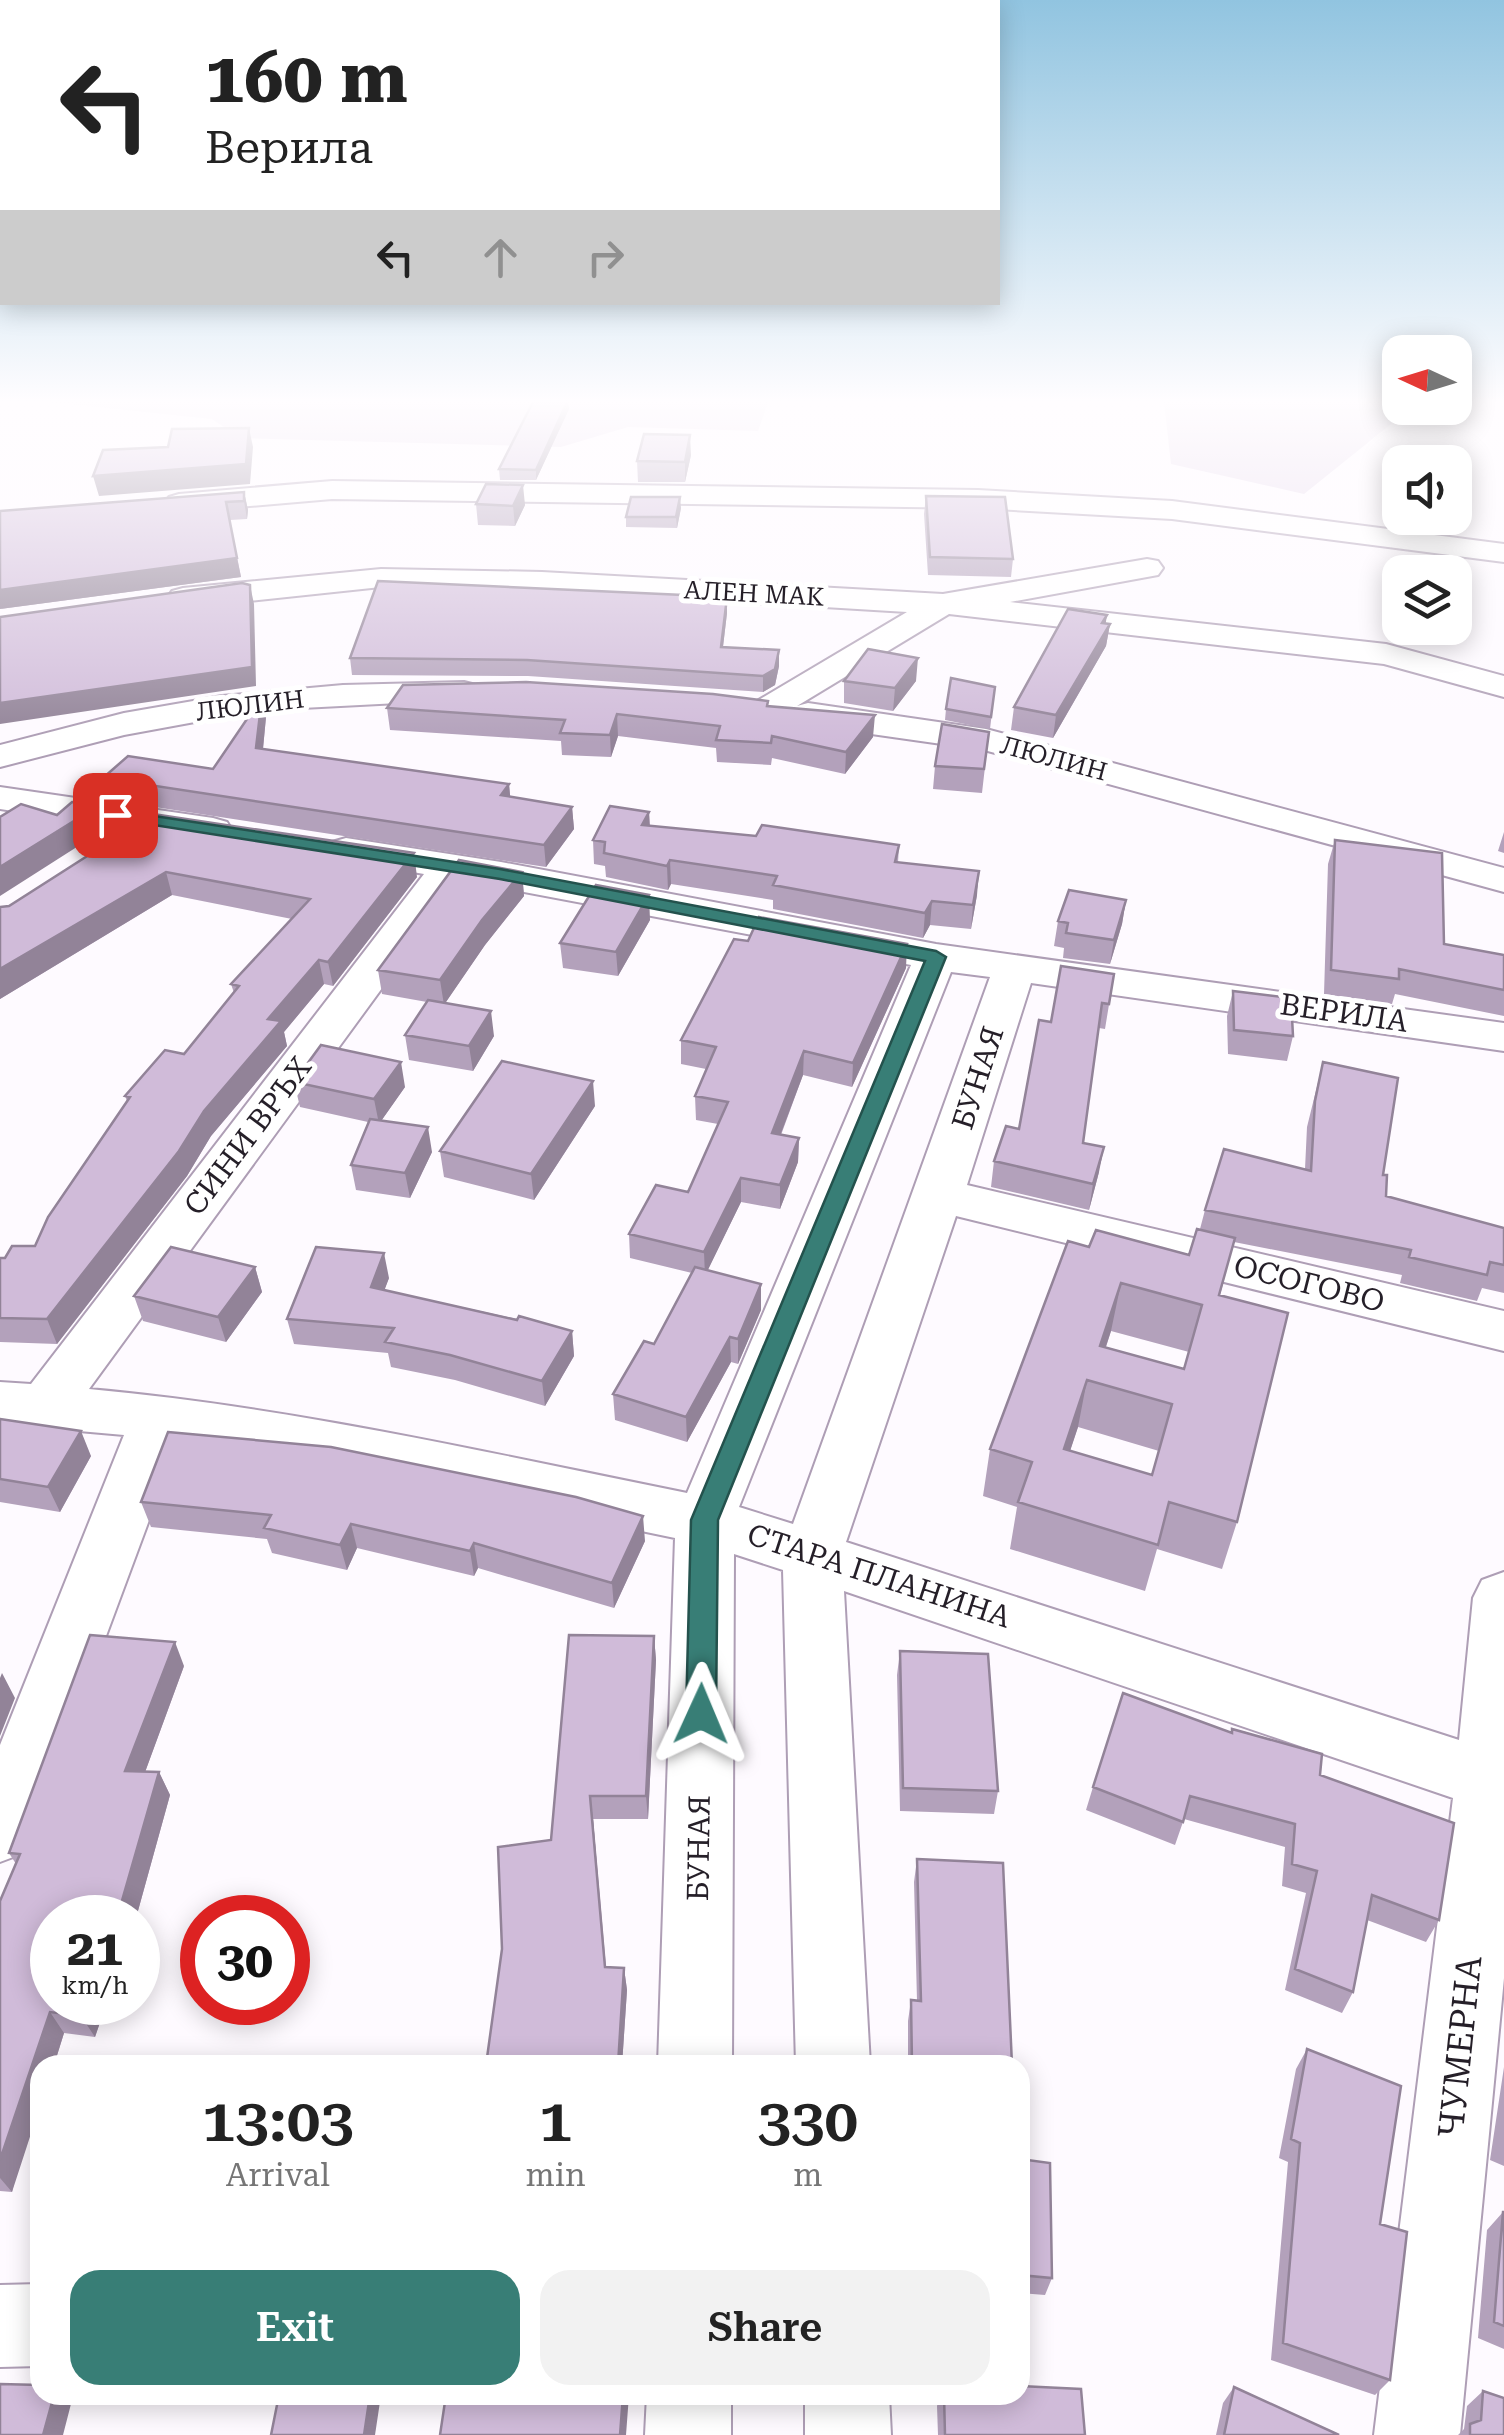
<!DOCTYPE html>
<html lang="en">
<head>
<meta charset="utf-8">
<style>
  body { margin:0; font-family:"Roboto Serif",serif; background:#f2f2f2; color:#222; height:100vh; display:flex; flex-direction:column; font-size:38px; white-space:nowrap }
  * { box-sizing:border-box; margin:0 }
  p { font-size:32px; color:#767676 }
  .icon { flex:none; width:55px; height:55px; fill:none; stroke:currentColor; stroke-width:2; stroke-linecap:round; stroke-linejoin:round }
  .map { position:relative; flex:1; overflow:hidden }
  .side { position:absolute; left:30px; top:2055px; width:1000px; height:350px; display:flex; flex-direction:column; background:#fff; border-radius:30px; box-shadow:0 5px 25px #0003 }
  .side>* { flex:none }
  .hud { position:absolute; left:0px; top:0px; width:1000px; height:305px; box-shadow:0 5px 25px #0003; background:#fff; color:#222; overflow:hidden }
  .needle { width:65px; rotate:274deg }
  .controls { position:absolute; left:1382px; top:335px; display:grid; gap:20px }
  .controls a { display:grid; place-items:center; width:90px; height:90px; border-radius:20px; background:#fff; box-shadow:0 5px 25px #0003; font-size:50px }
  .speed { position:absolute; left:30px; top:1895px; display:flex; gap:20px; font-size:50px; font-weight:700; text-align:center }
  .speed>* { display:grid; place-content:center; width:130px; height:130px; border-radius:50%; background:#fff; box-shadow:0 5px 25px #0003; line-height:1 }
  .speed small { font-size:25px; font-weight:400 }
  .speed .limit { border:15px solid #d22; background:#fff; color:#111 }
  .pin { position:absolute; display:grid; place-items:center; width:85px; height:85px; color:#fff; margin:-42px; border-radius:20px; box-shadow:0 5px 15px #0006 }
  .me { position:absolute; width:110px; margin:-55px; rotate:1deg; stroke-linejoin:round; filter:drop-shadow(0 0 8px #0008) }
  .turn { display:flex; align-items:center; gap:35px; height:210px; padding:0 40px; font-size:45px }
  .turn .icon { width:130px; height:130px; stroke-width:2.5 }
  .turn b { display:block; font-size:70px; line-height:85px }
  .lanes { display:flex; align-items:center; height:95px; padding:0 40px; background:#0003; justify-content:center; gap:50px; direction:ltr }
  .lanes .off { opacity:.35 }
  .eta { display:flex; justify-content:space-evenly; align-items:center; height:170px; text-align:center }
  .eta b { font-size:60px; font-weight:600; line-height:70px }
  .cta { display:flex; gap:20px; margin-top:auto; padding:20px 40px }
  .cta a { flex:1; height:115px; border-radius:30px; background:#387e76; color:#fff; font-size:40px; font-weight:600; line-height:115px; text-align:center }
  .cta a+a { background:#f2f2f2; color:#222 }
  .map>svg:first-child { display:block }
  .green { fill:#e4d6ea }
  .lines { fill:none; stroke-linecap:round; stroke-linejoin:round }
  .street-casing { stroke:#ae9eb5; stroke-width:4 }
  .street { fill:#fff; fill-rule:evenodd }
  .wall { fill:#b3a1bb; fill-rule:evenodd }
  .shaded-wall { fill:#928398 }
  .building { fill:#d0bbd9; stroke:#928398; stroke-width:2.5; fill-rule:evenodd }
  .route { fill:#387e76; stroke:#24524d; stroke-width:2.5 }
  .labels { text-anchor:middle; stroke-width:10; stroke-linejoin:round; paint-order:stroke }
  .far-street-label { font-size:25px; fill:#251f28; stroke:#fff }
  .street-label { font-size:30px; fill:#251f28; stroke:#fff }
  .near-street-label { font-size:35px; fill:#251f28; stroke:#fff }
</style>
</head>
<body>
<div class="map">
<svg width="1504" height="2435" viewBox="0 0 1504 2435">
  <rect width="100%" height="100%" fill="#fefaff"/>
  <!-- green -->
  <path class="green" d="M50 402H768L758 431 628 427 561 447 240 438 212 419Z
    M1164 402H1400V408H1411L1304 494 1171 464Z"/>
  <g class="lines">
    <!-- street casing -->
    <g class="street-casing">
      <path id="street" d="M332 481 978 490 1172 501 1504 544V562L1172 519 978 508 332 499 179 512 169 509 164 503 169 497 179 494Z
        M1147 559 1158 561 1163 568 1158 575 1010 602 1386 644 1504 676V697L1384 664 949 614 797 706 808 703 986 729 1504 868V892L984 750 808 725 795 722 790 714 795 707 769 719 757 715 751 708 757 701 907 612 542 590 381 587 183 608 172 605 167 598 172 591 183 588 381 569 542 572 943 594Z
        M464 682 476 685 481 692 476 699 302 708 222 717 124 735 0 767V745L124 713 222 696 343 685Z
        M0 787 213 818 227 822 232 830 227 838 213 842 0 809Z
        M346 838 501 862 936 944 1504 1023V1051L1031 983 967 1185 1504 1311V1351L956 1216 846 1542 1459 1740 1473 1598 1482 1580 1504 1572V1978L1460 2435H1374L1453 1798 844 1591 870 2065H796L783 1570 734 1554 732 2065H658L675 1538 338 1468 178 1442 34 1830 24 1853 0 1862V1745L124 1435 0 1424V1382L31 1384 424 874 332 858 326 850 332 842ZM461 880 911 965 687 1493C489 1453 290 1407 89 1389ZM951 972 990 977 793 1524 739 1507Z
        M40 2284V2366L0 2367V2285Z
        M647 2395H731V2435H645Z
        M805 2395H889L891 2435H805Z"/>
    </g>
    <!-- street -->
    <use href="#street" class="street"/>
  </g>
  <!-- wall -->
  <path class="wall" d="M533 402H568L569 409 536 480H500L499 469Z
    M691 455 685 482H638L637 461Z
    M244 492 248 510 247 519 230 520 241 577 0 609Z
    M926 496 1013 559 1011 577 928 575 924 514Z
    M476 504 525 505 515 526 478 525Z
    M681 508 677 528 626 527V517Z
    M727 597V613L723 647 779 666 775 685 763 692 528 676 352 675 350 658Z
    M1107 615 1105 624H1110L1106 646 1053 738 1011 730 1014 707Z
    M844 681H916L893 711 844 703Z
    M995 687 990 729 945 720 946 709Z
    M262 697 266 717 263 749 509 784 510 797 572 807 574 829 546 867 109 800 103 778 213 769Z
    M767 706 873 737 845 774 772 758 771 765 717 762 716 748 618 736 611 757 562 755 561 741 390 730 387 708Z
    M989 732 982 793 933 789 935 766Z
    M649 812 650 826 756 836 899 845 898 863 977 895 971 929 930 925 923 938 773 909V900L671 884 668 890 606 877 605 866 594 864 593 840Z
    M153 814 417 877 333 986 324 984 284 1032 287 1046 211 1136 187 1176 57 1344 0 1342V1258H5L35 1246 127 1101 125 1096 184 1054 234 993 231 984 292 919 172 895 0 999V907L9 906Z
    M1504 832V853L1498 851Z
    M1335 840 1444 944 1504 955V1016L1395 994 1392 1004 1324 994 1328 864Z
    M522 872 524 896 485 945 445 1003 494 1036 473 1071 409 1060 405 1035 427 1002 382 994 378 970Z
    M1126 900 1122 924 1110 964 1063 958 1064 948 1054 946 1058 921Z
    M650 920 618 976 563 968 560 943Z
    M906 968 852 1087 803 1075 781 1135 799 1138 798 1162 780 1209 741 1202 707 1271 761 1310 738 1364 731 1362 687 1442 615 1420 613 1394 654 1344 692 1273 630 1258 629 1234 688 1192 718 1124 696 1120 695 1096 706 1069 681 1064V1040Z
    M1114 974 1105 1029 1099 1028 1083 1143 1099 1172 1089 1210 991 1187 994 1161 1019 1129 1051 1022Z
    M1233 991 1293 1036 1287 1061 1228 1054 1227 1016Z
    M1323 1062 1383 1175 1386 1196 1504 1228V1293L1482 1288 1477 1301 1400 1283 1402 1275 1234 1242 1220 1295 1237 1522 1222 1569 1157 1549 1145 1591 1010 1549 1017 1507 983 1496 990 1449 1089 1247 1189 1255 1200 1229 1205 1210 1305 1169 1307 1127ZM1111 1331 1189 1352 1184 1369 1106 1347ZM1078 1427 1159 1451 1152 1475 1070 1451Z
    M294 1082 405 1087 381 1121 432 1152 410 1198 356 1190 351 1165 368 1122 300 1107Z
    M595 1106 534 1200 444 1177 440 1151Z
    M255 1267 262 1292 226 1342 143 1321 134 1296Z
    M389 1278 384 1290 572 1331 574 1356 545 1406 455 1380 391 1367 388 1353 294 1344 287 1319Z
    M0 1419 91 1456 60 1512 0 1502Z
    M141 1502 645 1541 614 1608 478 1568 474 1576 357 1548 347 1570 272 1553 267 1539 151 1527Z
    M654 1636 656 1660 648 1819H593L606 1967 624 1968 627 1990 622 2065H486L551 1840Z
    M900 1651 998 1791 994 1814 900 1811 897 1675Z
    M184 1666 145 1772H159L170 1795 136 1918H52L107 2002 95 2037 64 2033 54 2065H40L12 2192 0 2191V1901L16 1864 9 1853Z
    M1320 1775 1439 1920 1426 1942 1367 1920 1353 1992 1342 2013 1285 1990 1306 1893 1282 1886 1285 1847 1184 1819 1175 1845 1086 1810 1093 1787Z
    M917 1859 1012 2065H908V2021L911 2000 917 2001 914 1882Z
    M1307 2049 1380 2224 1390 2380 1375 2395 1271 2360 1288 2162 1279 2158 1296 2069Z
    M1504 2067V2166L1490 2160Z
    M1020 2159 1052 2278 1045 2295 1020 2293Z
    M1503 2212H1504V2349L1478 2338 1487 2230Z
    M1234 2387 1339 2435H1216L1223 2403Z
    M1483 2391 1504 2435H1458L1464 2429 1467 2406Z
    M940 2395H1020L1085 2435H938L937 2406Z"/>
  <!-- shaded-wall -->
  <path class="shaded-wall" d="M567 402H568L569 409 536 480V470Z
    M249 428 253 447 250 484 99 496 93 476Z
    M690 435 691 455 685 482V462Z
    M523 485 525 505 515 526 513 506Z
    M244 492 248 510 247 519 244 501Z
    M680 497 681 508 677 528 676 517Z
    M237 558 241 577 0 609V590Z
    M250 585 254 604 256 686 0 724V703Z
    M727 597V613L721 663V647Z
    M1107 615 1104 634 1110 624 1106 646 1053 738 1056 715Z
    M779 650V666L775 685 763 692V676Z
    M918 658 916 681 893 711 895 688Z
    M262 697 266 717 261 769 256 748Z
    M617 714 618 736 611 757 610 735Z
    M875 715 873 737 845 774 846 752Z
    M509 784 511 805 501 795Z
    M98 806 105 829 0 896V867Z
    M572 807 574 829 546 867 544 845Z
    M649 812 650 835 642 825Z
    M414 853 417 877 333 986 328 962Z
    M670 860 671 884 668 890 667 866Z
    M979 871 977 895 971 929 973 905Z
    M166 872 172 895 0 999V969Z
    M522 872 524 896 485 945 444 1005 440 980 482 920Z
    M649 895 650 920 618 976 616 952Z
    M1126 900 1122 924 1110 964 1114 940Z
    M932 901 930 925 923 938 925 913Z
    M907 944 906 968 852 1087 853 1063Z
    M319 960 324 984 284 1032 287 1046 211 1136 187 1176 57 1344 47 1319 268 1019Z
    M491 1011 494 1036 473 1071 469 1046Z
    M804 1051 803 1075 772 1157V1133Z
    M401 1062 405 1087 379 1124 374 1099Z
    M593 1081 595 1106 534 1200 531 1174Z
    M428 1127 432 1152 410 1198 405 1173Z
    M799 1138 798 1162 780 1209V1185Z
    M1104 1147 1099 1172 1089 1210 1093 1184Z
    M741 1178V1202L705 1276 704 1252Z
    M384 1253 389 1278 376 1313 371 1287Z
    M255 1267 262 1292 226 1342 218 1317Z
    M1121 1283 1111 1331 1094 1382 1100 1346Z
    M761 1284V1310L738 1364V1339Z
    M572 1331 574 1356 545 1406 542 1381Z
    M730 1337 731 1362 687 1442 686 1417Z
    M1087 1380 1078 1427 1055 1496 1064 1449Z
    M81 1431 91 1456 60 1512 48 1487Z
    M643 1516 645 1541 614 1608 612 1583Z
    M351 1524 357 1548 347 1570 340 1545Z
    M474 1543 478 1568 474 1576 470 1551Z
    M654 1636 656 1660 648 1819 646 1796Z
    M175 1642 184 1666 137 1794 125 1771Z
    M2 1673 15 1698 0 1736V1678Z
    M159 1772 170 1795 136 1918H117Z
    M590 1796 593 1819 607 1989 605 1967Z
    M624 1968 627 1990 622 2065H618Z
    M86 2002H107L95 2037 81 2016Z
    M50 2012 64 2033 54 2065H40V2106L12 2192 0 2178V2160Z
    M54 2395H67L72 2400 63 2435H43Z
    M370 2395H381L375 2435H364Z
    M623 2395H629L626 2435H620Z"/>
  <!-- building -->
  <path class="building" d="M533 402H567L536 470 499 469Z
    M249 428 246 464 93 476 103 450 168 447 172 429Z
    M644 434 690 435 685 462 637 461Z
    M486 484 523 485 513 506 476 504Z
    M244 492V501L226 502 237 558 0 590V511Z
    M926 496 1005 497 1013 559 930 557Z
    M631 497H680L676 517H626Z
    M378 581 727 597 721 647 779 650 775 669 763 676 527 660 350 658Z
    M242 583 250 585 252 667 0 703V617Z
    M1068 609 1107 615 1102 623 1110 624 1056 715 1014 707Z
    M868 649 918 658 895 688 844 681Z
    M951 678 995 687 991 717 946 709Z
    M526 682 713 694 768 701 767 706 875 715 846 752 772 736 771 743 716 740 720 726 617 714 610 735 560 733 565 720 387 708 403 685Z
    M262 697 256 748 509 784 501 795 572 807 544 845 103 778 128 756 213 769Z
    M942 724 989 732 984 769 935 766Z
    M72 802 98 806 0 867V817L21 804 57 815Z
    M610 806 649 812 642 825 756 836 762 825 899 845 895 862 979 871 973 905 932 901 925 913 773 885 777 876 670 860 667 866 604 853 605 842 593 840Z
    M153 814 414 853 328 962 319 960 268 1019 281 1021 204 1111 179 1151 47 1319 0 1318V1258H5L12 1246H35L48 1217 130 1097 125 1096 165 1050 184 1054 239 986 231 984 310 899 166 872 0 969V907L9 906Z
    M1335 840 1442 853 1444 944 1504 955V990L1399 969V979L1331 970Z
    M459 860 522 872 482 920 440 980 378 970Z
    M596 885 649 895 616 952 560 943Z
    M1069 890 1126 900 1114 940 1066 933 1068 923 1058 921Z
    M759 917 907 944 853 1063 804 1051 772 1133 799 1138 780 1185 741 1178 704 1252 629 1234 656 1185 688 1192 728 1102 695 1096 716 1047 681 1040 734 939 748 941Z
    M1061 966 1114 974 1109 1004 1102 1003 1083 1143 1104 1147 1093 1184 994 1161 1006 1126 1019 1129 1039 1020 1051 1022Z
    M1233 991 1291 998 1293 1036 1234 1030Z
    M428 1000 491 1011 469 1046 405 1035Z
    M321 1045 401 1062 374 1099 294 1082Z
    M502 1061 593 1081 531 1174 440 1151Z
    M1323 1062 1398 1078 1383 1175H1387L1386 1196 1504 1228V1265L1490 1262 1487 1275 1409 1257 1411 1250 1205 1210 1224 1149 1311 1171 1315 1101Z
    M370 1119 428 1127 405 1173 351 1165Z
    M1197 1229 1235 1238 1219 1295 1288 1313 1237 1522 1169 1502 1158 1545 1018 1502 1032 1462 990 1449 1068 1241 1089 1247 1096 1230 1189 1255ZM1121 1283 1202 1305 1184 1369 1100 1346ZM1087 1380 1172 1404 1152 1475 1064 1449Z
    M171 1247 255 1267 218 1317 134 1296Z
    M316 1247 384 1253 371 1287 517 1320 519 1316 572 1331 542 1381 450 1355 385 1342 394 1328 287 1319Z
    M695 1267 761 1284 738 1339 730 1337 686 1417 613 1394 644 1341 654 1344Z
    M0 1419 81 1431 48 1487 0 1479Z
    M168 1432 331 1447 576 1497 643 1516 612 1583 474 1543 470 1551 351 1524 340 1545 264 1528 271 1515 141 1502Z
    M90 1635 175 1642 125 1771 159 1772 117 1918H52V2002H86L81 2016 50 2012 0 2160V1901L20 1854 9 1853Z
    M569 1635 654 1636 646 1796H590L605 1967 624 1968 618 2065H486L502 1949 498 1847 551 1840Z
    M900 1651 988 1654 998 1791 903 1788Z
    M1123 1693 1232 1733V1729L1322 1754 1320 1775 1454 1823 1439 1920 1372 1895 1353 1992 1295 1969 1317 1871 1292 1864 1295 1824 1190 1796 1183 1822 1093 1787Z
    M917 1859 1003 1863 1012 2065H912L911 2000 921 2001Z
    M1307 2049 1401 2086 1380 2224 1407 2232 1390 2380 1283 2343 1300 2143 1291 2139Z
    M1020 2159 1050 2163 1052 2278 1020 2275Z
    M1503 2212H1504V2326L1494 2322Z
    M0 2384 40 2385V2395H54L43 2435H0Z
    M1020 2386 1081 2389 1085 2435H945L944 2395H1020Z
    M1234 2387 1339 2435H1224Z
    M1483 2391 1504 2398V2435H1470V2424L1481 2420Z
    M279 2395H370L364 2435H271Z
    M446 2395H623L620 2435H440Z"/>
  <!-- sky -->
  <linearGradient id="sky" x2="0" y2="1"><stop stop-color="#91c4e0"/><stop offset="0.54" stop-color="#fffdff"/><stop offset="1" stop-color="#fffdff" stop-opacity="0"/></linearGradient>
  <rect width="1504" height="743" fill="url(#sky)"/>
  <!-- route -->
  <path class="route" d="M115 810 500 869 936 951 946 957 718 1520 716 1714 711 1724 701 1728 691 1724 686 1714 691 1520 925 961 500 879 109 818V811Z"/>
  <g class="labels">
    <!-- far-street labels -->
    <g class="far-street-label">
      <text transform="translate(754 593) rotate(3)" y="9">АЛЕН МАК</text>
      <text transform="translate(250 705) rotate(-7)" y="9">ЛЮЛИН</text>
      <text transform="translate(1054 758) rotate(15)" y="9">ЛЮЛИН</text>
    </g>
    <!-- street labels -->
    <g class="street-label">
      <text transform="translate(1344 1013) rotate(8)" y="10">ВЕРИЛА</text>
      <text transform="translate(978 1078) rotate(-72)" y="10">БУНАЯ</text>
      <text transform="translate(248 1136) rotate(-53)" y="10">СИНИ ВРЪХ</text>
      <text transform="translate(1309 1284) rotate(14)" y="10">ОСОГОВО</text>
      <text transform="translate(879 1576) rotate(18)" y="10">СТАРА ПЛАНИНА</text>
      <text transform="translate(699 1848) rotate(-89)" y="10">БУНАЯ</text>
    </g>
    <!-- near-street labels -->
    <g class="near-street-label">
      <text transform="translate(1460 2047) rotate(-84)" y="12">ЧУМЕРНА</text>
    </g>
  </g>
</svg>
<div class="controls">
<a><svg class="needle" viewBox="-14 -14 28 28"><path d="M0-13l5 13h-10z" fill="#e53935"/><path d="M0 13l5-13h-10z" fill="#767676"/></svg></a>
<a><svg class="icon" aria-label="sound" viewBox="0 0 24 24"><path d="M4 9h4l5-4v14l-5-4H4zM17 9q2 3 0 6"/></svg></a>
<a><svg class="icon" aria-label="layers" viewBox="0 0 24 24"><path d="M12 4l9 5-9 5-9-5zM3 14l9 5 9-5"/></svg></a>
</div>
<div class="speed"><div>21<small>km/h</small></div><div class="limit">30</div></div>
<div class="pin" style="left:115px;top:815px;background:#d93025"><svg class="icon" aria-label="arrive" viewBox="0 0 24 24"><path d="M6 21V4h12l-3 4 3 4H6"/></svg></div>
<svg class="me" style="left:701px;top:1714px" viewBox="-20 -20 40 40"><path d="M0-17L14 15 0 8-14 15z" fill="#387e76" stroke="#fff" stroke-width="4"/></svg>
<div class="hud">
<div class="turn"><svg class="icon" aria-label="left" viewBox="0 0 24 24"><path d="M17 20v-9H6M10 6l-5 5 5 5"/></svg><div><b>160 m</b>Верила</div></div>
<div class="lanes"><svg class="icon" aria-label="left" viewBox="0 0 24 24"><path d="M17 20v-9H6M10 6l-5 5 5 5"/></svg><svg class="icon off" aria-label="ahead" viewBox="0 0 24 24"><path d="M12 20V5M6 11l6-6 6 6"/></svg><svg class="icon off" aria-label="right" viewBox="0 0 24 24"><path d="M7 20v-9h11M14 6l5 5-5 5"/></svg></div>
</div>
<section class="side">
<div class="eta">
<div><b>13:03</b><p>Arrival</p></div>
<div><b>1</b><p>min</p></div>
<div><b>330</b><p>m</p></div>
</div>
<div class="cta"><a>Exit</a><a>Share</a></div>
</section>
</div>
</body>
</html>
